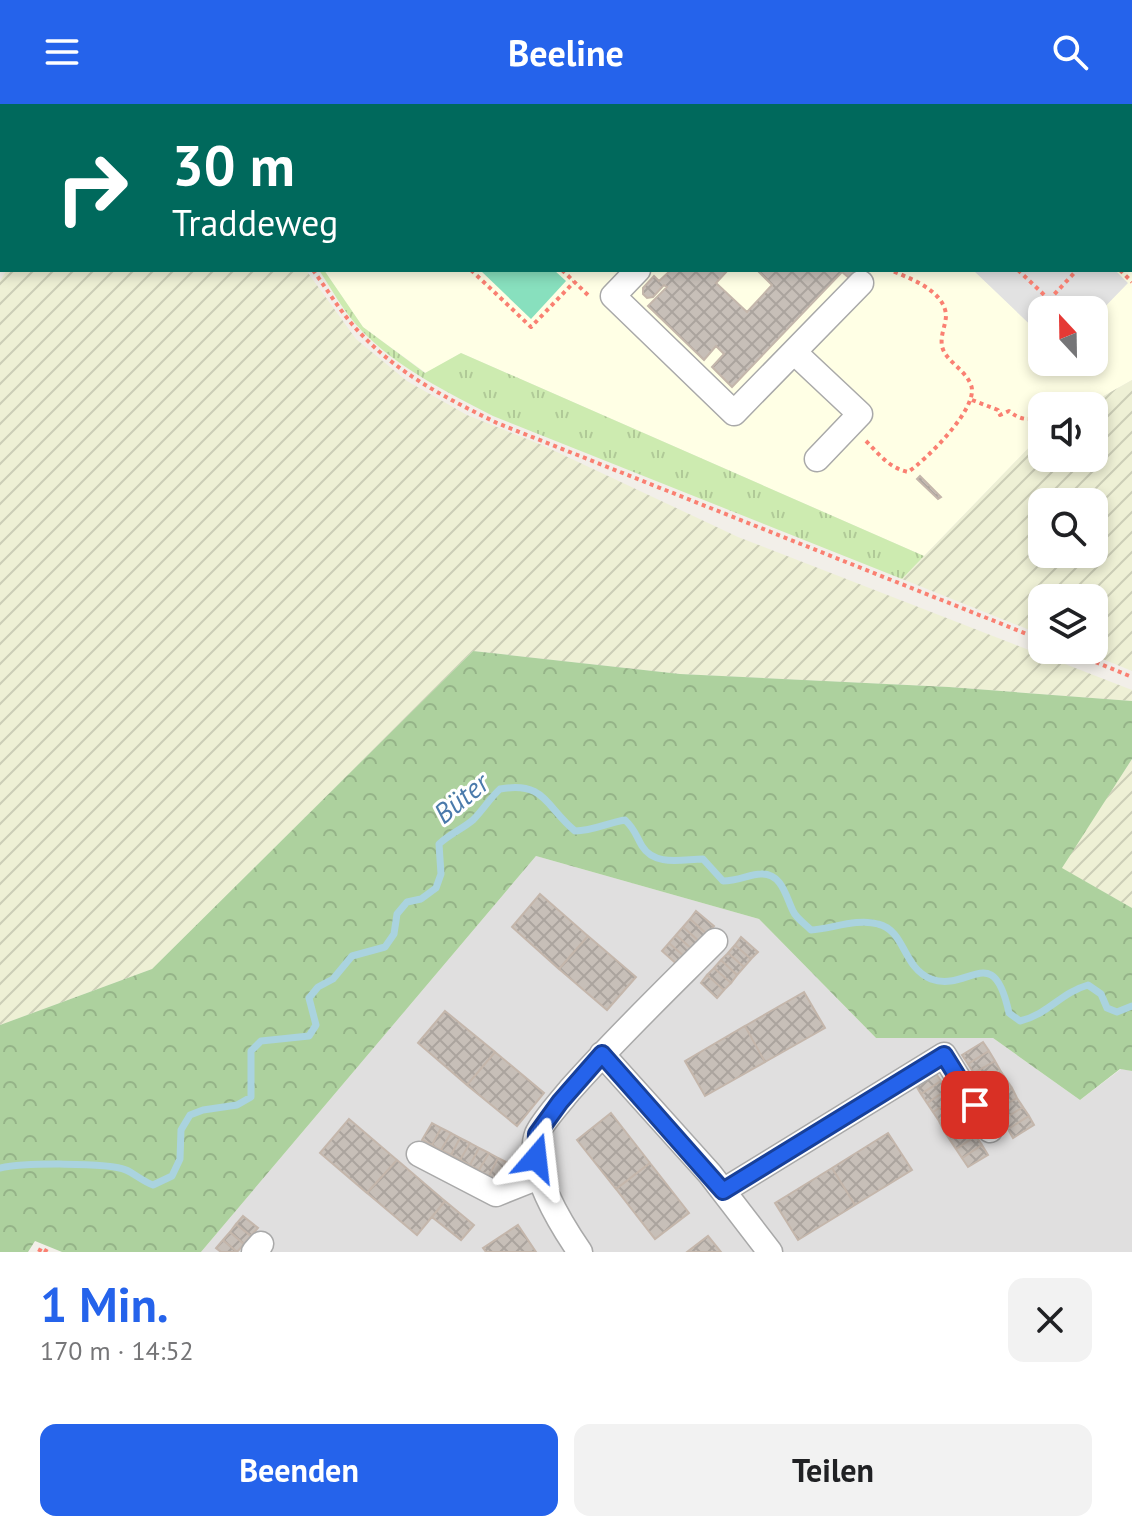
<!DOCTYPE html>
<html lang="de">
<head>
<meta charset="utf-8">
<style>
  body { margin:0; font-family:"PT Sans",sans-serif; background:#f2f2f2; color:#202124; height:100vh; display:flex; flex-direction:column; font-size:30px; white-space:nowrap }
  * { box-sizing:border-box; margin:0 }
  p { font-size:26px; color:#757577 }
  .icon { flex:none; width:44px; height:44px; fill:none; stroke:currentColor; stroke-width:2; stroke-linecap:round; stroke-linejoin:round }
  .map { position:relative; height:1148px; overflow:hidden }
  .sheet { display:flex; flex-direction:column; background:#fff; flex:1 }
  .sheet>* { flex:none }
  .banner { position:absolute; left:0px; top:0px; width:1132px; height:168px; box-shadow:0 4px 12px #0003; background:#00695c; color:#fff; overflow:hidden }
  .needle { width:52px; rotate:338deg }
  .controls { position:absolute; left:1028px; top:192px; display:grid; gap:16px }
  .controls a { display:grid; place-items:center; width:80px; height:80px; border-radius:16px; background:#fff; box-shadow:0 4px 12px #0003; font-size:40px }
  .pin { position:absolute; display:grid; place-items:center; width:68px; height:68px; color:#fff; margin:-34px; border-radius:16px; box-shadow:0 4px 12px #0006 }
  .me { position:absolute; width:88px; margin:-44px; rotate:17deg; stroke-linejoin:round; filter:drop-shadow(0 0 6px #0008) }
  .turn { display:flex; align-items:center; gap:28px; height:168px; padding:0 40px; font-size:36px }
  .turn .icon { width:104px; height:104px; stroke-width:2.5 }
  .turn b { display:block; font-size:56px; line-height:68px }
  .round { display:grid; place-items:center; flex:none; width:84px; height:84px; border-radius:16px; background:#f2f2f2 }
  .head { display:flex; align-items:center; justify-content:space-between; height:136px; padding:0 40px }
  h1 { font-size:48px; font-weight:700; line-height:60px; color:#2563eb }
  .primary-button { display:flex; gap:16px; margin-top:auto; padding:16px 40px }
  .primary-button a { flex:1; height:92px; border-radius:16px; background:#2563eb; color:#fff; font-size:32px; font-weight:700; line-height:92px; text-align:center }
  .primary-button a+a { background:#f2f2f2; color:#202124 }
  header { display:flex; justify-content:space-between; align-items:center; height:104px; padding:0 40px; background:#2563eb; color:#fff; font-size:36px; font-weight:700 }
  .map>svg:first-child { display:block }
  .residential { fill:#e0dfdf }
  .education { fill:#ffffe5; fill-rule:evenodd }
  .farmland { fill:url(#farmland-furrows); fill-rule:evenodd }
  .grass { fill:url(#grass-tufts) }
  .forest { fill:url(#forest-crowns) }
  .pitch { fill:#88e0be }
  .parking { fill:#e2e2e2 }
  .lines { fill:none; stroke-linecap:round; stroke-linejoin:round }
  .stream { stroke:#aad3df; stroke-width:7 }
  .building { fill:url(#building-cross-hatch); stroke:#c4b6ab; stroke-width:2 }
  .minor-casing { stroke:#a9a9a9; stroke-width:27 }
  .path { stroke:#fa8072; stroke-width:4; stroke-dasharray:4 4; stroke-linecap:butt }
  .minor { stroke:#fff; stroke-width:24 }
  .route-casing { stroke:#184099; stroke-width:20 }
  .route { stroke:#2563eb; stroke-width:14 }
  .labels { text-anchor:middle; stroke-width:6; stroke-linejoin:round; paint-order:stroke }
  .water-label { font-size:28px; font-style:italic; fill:#4a7aab; stroke:#fff }
</style>
</head>
<body>
<header><svg class="icon" aria-label="menu" viewBox="0 0 24 24"><path d="M4 6h16M4 12h16M4 18h16"/></svg>Beeline<svg class="icon" aria-label="search" viewBox="0 0 24 24"><circle cx="10" cy="10" r="6"/><path d="M15 15l6 6"/></svg></header>
<div class="map">
<svg width="1132" height="1148" viewBox="0 0 1132 1148">
  <defs>
    <pattern id="farmland-furrows" width="10" height="10" patternUnits="userSpaceOnUse" patternTransform="scale(2)"><rect width="10" height="10" fill="#eef0d5"/><path d="M-1 1l2-2M0 10L10 0M9 11l2-2" fill="none" stroke="#ccceb7"/></pattern>
    <pattern id="grass-tufts" width="24" height="20" patternUnits="userSpaceOnUse" patternTransform="scale(2)"><rect width="24" height="20" fill="#cdebb0"/><path d="M3 7l-1-3M5 7V3M7 7l1-3M15 17l-1-3M17 17v-4M19 17l1-3" fill="none" stroke="#b0c997"/></pattern>
    <pattern id="forest-crowns" width="20" height="18" patternUnits="userSpaceOnUse" patternTransform="scale(2)"><rect width="20" height="18" fill="#add19e"/><path d="M2 6a3 3 0 1 1 6 0M12 15a3 3 0 1 1 6 0" fill="none" stroke="#95b388"/></pattern>
    <pattern id="building-cross-hatch" width="8" height="8" patternUnits="userSpaceOnUse" patternTransform="scale(2)"><rect width="8" height="8" fill="#c7bfb8"/><path d="M0 0l8 8M0 8l8-8" fill="none" stroke="#aba49e"/></pattern>
  </defs>
  <rect width="100%" height="100%" fill="#f2efe9"/>
  <!-- residential -->
  <path class="residential" d="M536 752 759 815 876 934H993L1080 996 1121 965 1132 967V1148H201Z"/>
  <!-- education -->
  <path class="education" d="M210 0H1132V276L1086 302H1042V330L924 452 461 249 426 269 363 223 324 166H1130V2ZM1042 206H1094V258H1042Z"/>
  <!-- farmland -->
  <path class="farmland" d="M7 166H306L356 235 407 277 467 311 542 341 738 433 1132 586V597L949 583 680 570 473 547 152 865 0 921V177Z
    M1132 276V567L1080 546H1094V494H1042V531L902 475 1042 330V354H1094V302H1086ZM1042 398H1094V450H1042Z
    M1132 655V804L1061 764Z"/>
  <!-- grass -->
  <path class="grass" d="M319 166H324L363 223 425 269 461 249 924 452 902 475 493 312C447 288 399 265 362 227 345 210 332 186 319 166Z"/>
  <!-- forest -->
  <path class="forest" d="M473 547 680 570 949 583 1132 597V655L1062 764 1132 804V967L1120 965 1080 996 993 934H876L759 815 536 752 201 1148H62L35 1137 28 1148H0V921L152 865Z"/>
  <!-- pitch -->
  <path class="pitch" d="M480 166H554L566 177 531 215Z"/>
  <!-- parking -->
  <path class="parking" d="M973 166H1115L1128 179 1094 214V206H1042V232Z"/>
  <g class="lines">
    <!-- stream -->
    <path class="stream" d="M76 2 78 0
      M0 95 2 93
      M0 1064C20 1059 109 1058 126 1066 135 1070 142 1077 153 1081L172 1072 180 1055 181 1026 190 1011 203 1006 237 1001 251 993V947L261 937 309 932 316 921 309 894 318 883 333 875 352 852 385 843 394 830 397 810 407 798 421 795 436 784 441 770 439 740C450 730 462 725 473 716 483 706 490 694 500 685 545 677 545 702 575 727 593 727 607 719 625 716 635 725 636 732 642 742 655 763 683 755 703 755L723 777C738 777 750 770 761 770 782 769 786 793 793 807 796 814 805 820 811 826 831 825 857 814 878 820 906 827 902 863 931 875 969 889 993 835 1009 909L1020 917C1049 910 1060 889 1088 881L1101 890 1107 904 1117 908 1132 902"/>
  </g>
  <!-- building -->
  <path class="building" d="M297 0H387L389 2H299Z
    M949 0H1068L1066 2Z
    M1132 0V99L1130 101V2H1103Z
    M671 166H728L716 179 747 208 772 181 757 166H862L865 169 855 179 842 168 732 283 712 263 724 250 716 242 704 256 648 202 667 183 664 181 653 193 647 194 643 190V184L654 172 659 177Z
    M920 372 941 393 938 395 917 375Z
    M540 790 588 832 559 865 512 823Z
    M696 807 714 822 707 830 690 815Z
    M690 815 707 830 700 838 683 823Z
    M683 823 700 838 693 846 676 831Z
    M676 831 693 846 686 854 669 839Z
    M588 832 636 873 607 906 559 865Z
    M741 833 758 848 751 855 735 841Z
    M669 839 686 854 679 862 662 847Z
    M735 841 751 855 744 863 728 849Z
    M728 849 744 863 737 871 721 856Z
    M721 856 737 871 731 879 714 864Z
    M714 864 731 879 724 886 707 871Z
    M707 871 724 886 717 894 701 879Z
    M804 888 825 924 765 958 745 922Z
    M445 907 495 948 467 981 418 939Z
    M745 922 765 958 705 992 685 957Z
    M983 938 989 947 968 960 962 951Z
    M989 947 995 957 974 969 968 960Z
    M495 948 544 989 517 1022 467 981Z
    M995 957 1000 966 979 979 974 969Z
    M1000 966 1006 975 985 988 979 979Z
    M935 968 941 977 921 990 915 980Z
    M1006 975 1012 984 991 997 985 988Z
    M941 977 947 986 927 999 921 990Z
    M1012 984 1017 994 996 1006 991 997Z
    M947 986 953 995 933 1008 927 999Z
    M1017 994 1023 1003 1002 1016 996 1006Z
    M953 995 958 1005 939 1017 933 1008Z
    M1023 1003 1029 1012 1008 1025 1002 1016Z
    M958 1005 964 1014 944 1027 939 1017Z
    M611 1009 650 1059 616 1085 577 1036Z
    M1029 1012 1034 1021 1013 1034 1008 1025Z
    M964 1014 970 1023 950 1036 944 1027Z
    M349 1015 397 1056 367 1089 320 1049Z
    M432 1019 441 1024 432 1041 422 1036Z
    M970 1023 976 1032 956 1045 950 1036Z
    M441 1024 451 1029 441 1046 432 1041Z
    M451 1029 460 1034 451 1051 441 1046Z
    M888 1029 912 1066 855 1101 832 1064Z
    M976 1032 982 1041 962 1054 956 1045Z
    M460 1034 470 1039 460 1056 451 1051Z
    M470 1039 479 1044 470 1061 460 1056Z
    M982 1041 988 1051 968 1063 962 1054Z
    M479 1044 489 1049 479 1066 470 1061Z
    M489 1049 498 1054 489 1072 479 1066Z
    M498 1054 508 1059 498 1077 489 1072Z
    M397 1056 445 1097 417 1131 367 1089Z
    M650 1059 689 1109 655 1135 616 1085Z
    M832 1064 855 1101 798 1136 775 1099Z
    M445 1097 474 1121 461 1136 432 1113Z
    M243 1112 258 1124 251 1132 236 1120Z
    M236 1120 251 1132 244 1140 230 1128Z
    M518 1121 536 1148H486L483 1144Z
    M230 1128 244 1140 237 1148 223 1136Z
    M708 1132 721 1148H687Z
    M223 1136 237 1148H221L216 1144Z"/>
  <g class="lines">
    <!-- minor casing -->
    <g class="minor-casing">
      <path id="minor" d="M775 0V2
        M870 0 872 2
        M638 166 613 192 734 309 861 179
        M794 248 860 310 817 355
        M602 950 710 1070 770 1148
        M419 1050 496 1090 541 1072
        M723 1087 944 951 990 1026
        M254 1148 261 1140
        M580 1148C562 1122 525 1063 537 1030 542 1018 561 997 570 986 616 934 666 886 715 837"/>
    </g>
    <!-- path -->
    <path class="path" d="M198 0 199 2
      M417 0 419 2
      M715 0 716 2
      M116 2 117 0
      M531 2 533 0
      M695 2 696 0
      M0 158 2 154
      M313 166C329 188 343 212 362 231 400 271 448 295 497 319L1042 536
      M471 166 531 223 574 178
      M562 166 589 192
      M926 166H928
      M1018 166 1060 206
      M1120 166 1132 178
      M1049 196 1077 166
      M972 296 998 306 1000 311 1009 307C1020 316 1029 317 1042 312
      M866 337C879 350 889 364 908 368 926 356 980 303 971 281 965 265 945 257 942 242 940 231 946 221 946 211 944 186 909 174 890 166
      M1066 546 1132 573
      M39 1148 41 1144 48 1148"/>
    <!-- minor -->
    <use href="#minor" class="minor"/>
  </g>
  <g class="lines">
    <!-- route casing -->
    <g class="route-casing">
      <path id="route" d="M536 1054 537 1030 560 998 602 950 723 1087 944 951 975 1001"/>
    </g>
    <!-- route -->
    <use href="#route" class="route"/>
  </g>
  <g class="labels">
    <!-- water labels -->
    <g class="water-label">
      <text transform="translate(461 694) rotate(-39)" y="10">Büter</text>
    </g>
  </g>
</svg>
<div class="controls">
<a><svg class="needle" viewBox="-14 -14 28 28"><path d="M0-13l5 13h-10z" fill="#e53935"/><path d="M0 13l5-13h-10z" fill="#757577"/></svg></a>
<a><svg class="icon" aria-label="sound" viewBox="0 0 24 24"><path d="M4 9h4l5-4v14l-5-4H4zM17 9q2 3 0 6"/></svg></a>
<a><svg class="icon" aria-label="search" viewBox="0 0 24 24"><circle cx="10" cy="10" r="6"/><path d="M15 15l6 6"/></svg></a>
<a><svg class="icon" aria-label="layers" viewBox="0 0 24 24"><path d="M12 4l9 5-9 5-9-5zM3 14l9 5 9-5"/></svg></a>
</div>
<div class="pin" style="left:975px;top:1001px;background:#d93025"><svg class="icon" aria-label="arrive" viewBox="0 0 24 24"><path d="M6 21V4h12l-3 4 3 4H6"/></svg></div>
<svg class="me" style="left:536px;top:1054px" viewBox="-20 -20 40 40"><path d="M0-17L14 15 0 8-14 15z" fill="#2563eb" stroke="#fff" stroke-width="4"/></svg>
<div class="banner">
<div class="turn"><svg class="icon" aria-label="right" viewBox="0 0 24 24"><path d="M7 20v-9h11M14 6l5 5-5 5"/></svg><div><b>30 m</b>Traddeweg</div></div>
</div>
</div>
<section class="sheet">
<div class="head"><div><h1>1 Min.</h1><p>170 m · 14:52</p></div><a class="round"><svg class="icon" aria-label="close" viewBox="0 0 24 24"><path d="M6 6l12 12M18 6L6 18"/></svg></a></div>
<div class="primary-button"><a>Beenden</a><a>Teilen</a></div>
</section>
</body>
</html>
